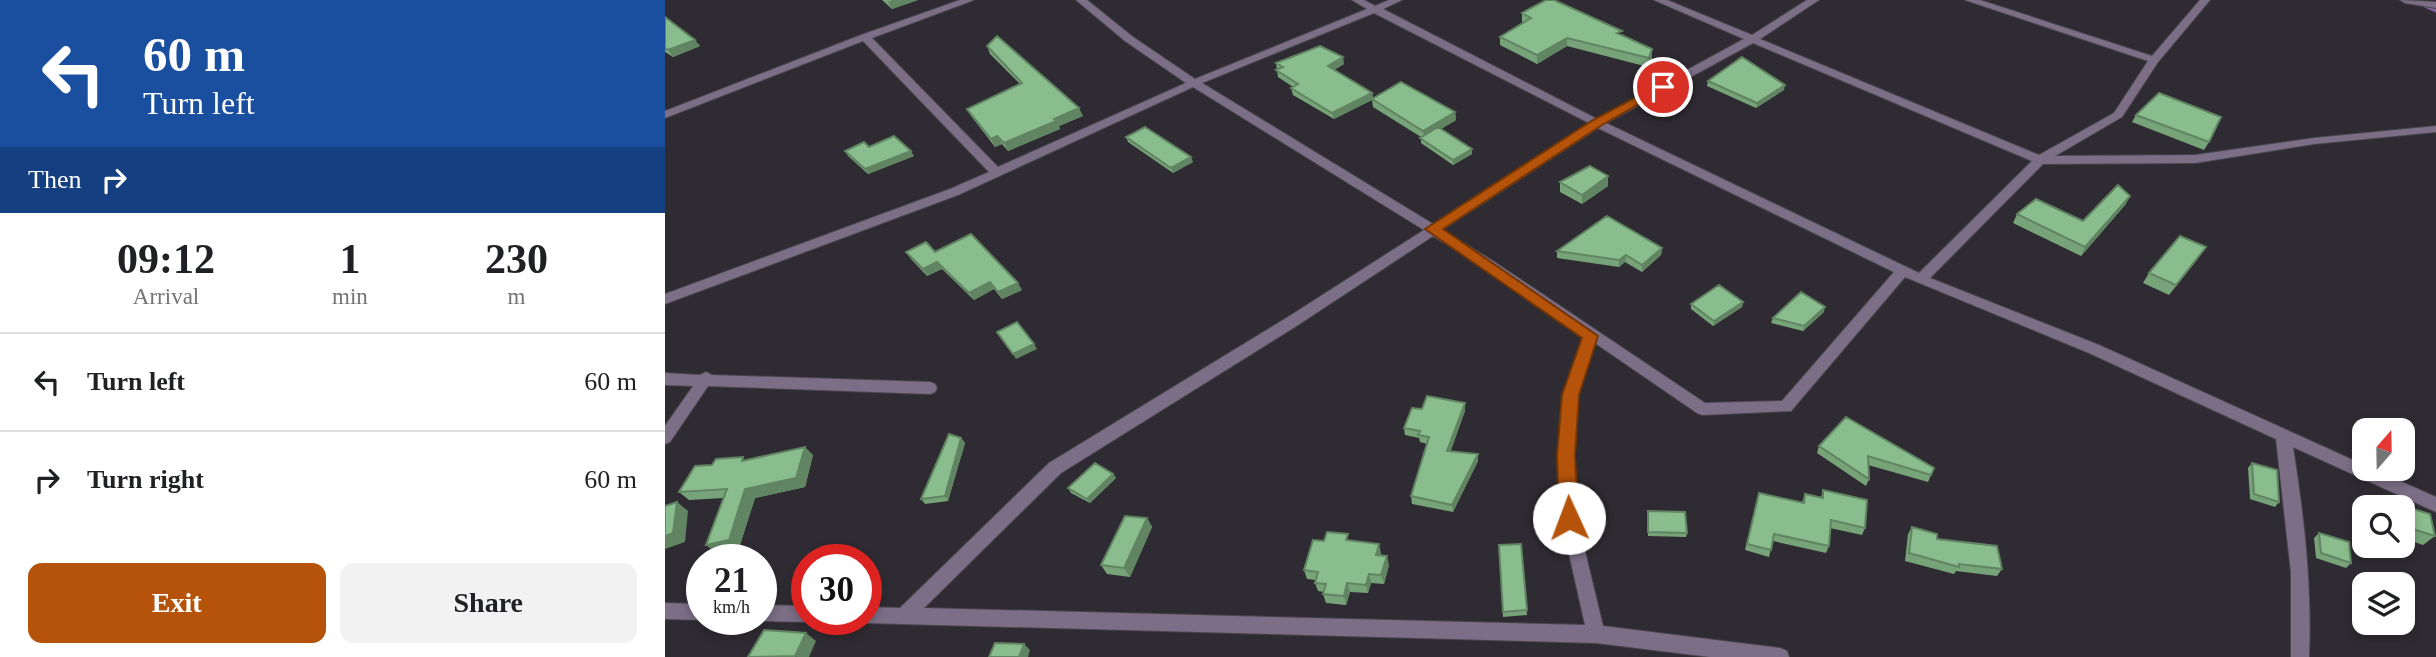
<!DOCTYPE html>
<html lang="en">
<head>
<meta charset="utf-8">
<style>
  body { margin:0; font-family:Georgia,serif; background:#f2f2f2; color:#202124; height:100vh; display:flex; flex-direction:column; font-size:26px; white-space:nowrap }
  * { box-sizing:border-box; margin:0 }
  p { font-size:23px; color:#757577 }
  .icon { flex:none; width:38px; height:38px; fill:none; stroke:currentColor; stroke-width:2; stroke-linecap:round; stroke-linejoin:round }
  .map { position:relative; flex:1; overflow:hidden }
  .sheet { display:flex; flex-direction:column; background:#fff; width:665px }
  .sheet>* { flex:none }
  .top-card { background:#1a4fa0; color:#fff; overflow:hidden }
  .needle { width:46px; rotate:20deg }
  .tools { position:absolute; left:1687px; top:418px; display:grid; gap:14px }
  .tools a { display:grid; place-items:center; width:63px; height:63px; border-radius:14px; background:#fff; box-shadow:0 4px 10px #0003; font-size:35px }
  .speed { position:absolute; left:21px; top:544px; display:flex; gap:14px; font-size:35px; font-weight:700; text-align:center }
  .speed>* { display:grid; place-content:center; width:91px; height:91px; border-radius:50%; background:#fff; box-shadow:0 4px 10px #0003; line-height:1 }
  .speed small { font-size:18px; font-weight:400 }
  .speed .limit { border:10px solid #d22; background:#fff; color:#111 }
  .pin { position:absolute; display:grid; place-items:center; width:60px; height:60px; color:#fff; margin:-30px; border:4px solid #fff; border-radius:50%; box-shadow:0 2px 7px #0007 }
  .me { position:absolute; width:77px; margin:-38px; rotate:358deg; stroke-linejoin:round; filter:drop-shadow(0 0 5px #0008) }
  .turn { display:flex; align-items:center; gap:24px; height:147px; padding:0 28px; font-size:32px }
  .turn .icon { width:91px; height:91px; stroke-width:2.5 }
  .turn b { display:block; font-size:49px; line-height:60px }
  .then { display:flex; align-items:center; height:66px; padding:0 28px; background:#0003; gap:14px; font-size:26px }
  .eta { display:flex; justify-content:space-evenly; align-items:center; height:119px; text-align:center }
  .eta b { font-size:42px; font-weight:800; line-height:49px }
  .primary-button { display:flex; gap:14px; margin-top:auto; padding:14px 28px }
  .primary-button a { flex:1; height:80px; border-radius:14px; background:#b45309; color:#fff; font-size:28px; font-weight:800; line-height:80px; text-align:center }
  .primary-button a+a { background:#f2f2f2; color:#202124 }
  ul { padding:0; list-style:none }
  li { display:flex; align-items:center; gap:21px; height:98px; padding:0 28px; border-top:2px solid #e0e0e0 }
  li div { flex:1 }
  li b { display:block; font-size:26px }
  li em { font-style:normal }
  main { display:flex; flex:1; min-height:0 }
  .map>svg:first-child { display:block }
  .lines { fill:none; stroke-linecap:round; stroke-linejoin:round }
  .stream { stroke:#816399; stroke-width:5 }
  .minor-casing { stroke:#4a464d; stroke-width:2 }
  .minor { fill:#7b6e86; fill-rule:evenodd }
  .wall { fill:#77a379 }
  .shaded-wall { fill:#618463 }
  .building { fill:#8abd8d; stroke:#618463; stroke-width:2 }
  .route { fill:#b45309; stroke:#753606; stroke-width:2 }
</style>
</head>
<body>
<main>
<section class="sheet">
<div class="top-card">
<div class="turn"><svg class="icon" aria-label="left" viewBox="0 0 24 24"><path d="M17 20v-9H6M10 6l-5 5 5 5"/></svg><div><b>60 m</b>Turn left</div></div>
<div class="then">Then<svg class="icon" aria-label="right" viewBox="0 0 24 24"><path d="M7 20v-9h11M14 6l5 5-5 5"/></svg></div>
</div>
<div class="eta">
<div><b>09:12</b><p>Arrival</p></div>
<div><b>1</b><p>min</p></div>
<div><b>230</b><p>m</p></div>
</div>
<ul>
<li><svg class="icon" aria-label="left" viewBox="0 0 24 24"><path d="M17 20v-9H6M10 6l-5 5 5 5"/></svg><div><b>Turn left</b></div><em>60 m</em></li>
<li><svg class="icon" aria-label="right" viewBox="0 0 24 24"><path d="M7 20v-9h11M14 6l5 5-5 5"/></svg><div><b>Turn right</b></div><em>60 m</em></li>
</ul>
<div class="primary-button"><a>Exit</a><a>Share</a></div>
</section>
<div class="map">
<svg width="1771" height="657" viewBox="0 0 1771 657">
  <rect width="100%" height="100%" fill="#2f2b32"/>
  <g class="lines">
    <!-- stream -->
    <path class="stream" d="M1749 0 1771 10"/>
    <!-- minor casing -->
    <g class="minor-casing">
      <path id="minor" d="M295 0H309L207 38 333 167 521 83 460 41 411 0H422L468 37 530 79 702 9 687 0H699L710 6 724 0H737L718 9 932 119 1079 39 989 0H1002L1087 35 1142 0H1154L1095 39 1374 155 1449 113 1483 61 1300 0H1315L1487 56 1535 0H1545L1493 62 1457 117 1390 156 1530 155 1649 138 1771 126V132L1649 144 1530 163 1378 164 1265 278 1434 345 1699 465V469H1708L1771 497V512L1628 447C1639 517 1647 586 1644 657H1626V573L1611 439 1424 353 1240 277 1126 411 1037 415 1032 413 930 343 913 395 909 455 912 518 938 626 1115 648 1122 651 1124 657H1045L931 643 201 623 194 620H201V607L235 608 384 463 623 317 759 230 528 87 293 195 0 304V294L285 189 324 172 198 41 0 118V111L196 35ZM709 13 924 123 768 224 537 83ZM1088 43 1367 161 1254 273 941 123ZM933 128 1229 272 1117 401 1040 403 828 261 777 230ZM768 236 818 267 918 336 899 395 893 455 896 518 920 625 259 608 396 473 633 325Z
        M1735 0 1771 2V8L1740 3Z
        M41 372 47 375 265 382 270 384 272 388 270 392 265 394 43 386 5 442 0 444V426L28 386 0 385V373L35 375Z
        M0 603 37 604V620H39H37L0 619Z
        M96 605 142 606V620H148L142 622 96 621 91 620H96Z"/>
    </g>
    <!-- minor -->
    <use href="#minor" class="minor"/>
  </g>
  <!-- wall -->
  <path class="wall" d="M217 0H253L227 9Z
    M857 13 957 35 987 58 983 67 902 46 872 64 835 45V37L859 23 857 22Z
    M0 17 35 46 8 57 0 52Z
    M322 46 418 116 394 126 395 129 343 151 337 144 330 147 306 116 302 109 355 84 325 54Z
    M611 63 679 64 669 70 707 93 708 98 790 112 791 120 776 129 807 149V154L788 165 756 143V137L708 107 707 100 669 119 628 95 626 88 628 87 613 77Z
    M1043 81 1119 90 1091 108 1042 86Z
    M1471 115 1544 142 1539 150 1467 122Z
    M461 137 528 162 508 173 463 142Z
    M204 147 249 156 203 174 183 156 180 151Z
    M895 182 943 186 917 204 895 192Z
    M1465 196 1460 205 1416 256 1348 223 1352 214 1418 221Z
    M997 248 996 255 977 272 960 262 954 267 892 258V251Z
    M241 252H270L357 290 337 299 329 289 309 300 277 269 262 276 246 259Z
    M1534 257 1504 295 1478 283 1484 273Z
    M1078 302 1077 307 1048 326 1026 309V304Z
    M1159 312 1138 331 1106 323 1108 318Z
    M757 409 800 411 785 452 813 461 788 512 747 504 746 496 762 444 755 442 754 438 740 435 739 428Z
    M296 438 300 443 283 501 260 504 256 499Z
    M1154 446 1269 468 1263 482 1203 465 1204 479 1201 486 1152 453Z
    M148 455 140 487 90 498 74 548 52 553 41 545 58 498 24 500 14 492 81 460Z
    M1587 463 1614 502 1610 507 1585 499 1583 468Z
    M448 474 451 478 425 503 406 493 403 488Z
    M1158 490 1200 528 1197 535 1165 528 1164 546 1161 553 1108 541 1104 557 1080 550 1092 500 1137 503 1140 494 1156 498Z
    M1712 498 1765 514 1770 536 1758 545 1738 538V508H1702Z
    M983 511 1022 533 1021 537 983 536Z
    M482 518 487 527 465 577 442 574 436 565Z
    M1247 527 1272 539 1337 569 1332 576 1291 571 1289 574 1240 561 1243 534Z
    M1654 533 1686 563 1681 568 1651 558 1649 538Z
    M685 541 716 553V555L724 565 719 584 706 583 703 593 685 592 681 605 661 603 658 594 659 592 653 591 650 583 651 580 642 579 639 570Z
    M856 544 862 615 838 617 834 545Z"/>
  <!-- shaded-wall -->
  <path class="shaded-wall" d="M227 0H253L227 9 223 2Z
    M902 38V46L872 64V55Z
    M30 40 35 46 8 57 3 50Z
    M987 49V58L983 67 984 58Z
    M678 57 679 64 664 73 663 66Z
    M1120 85 1119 90 1091 108 1092 103Z
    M707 93 708 99 669 119 667 113Z
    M414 108 418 116 394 126 395 129 343 151 339 143 389 119Z
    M790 112 791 120 759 139 758 131Z
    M332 136 337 144 330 147 326 139Z
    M807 149V154L788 165V160Z
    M246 151 249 156 203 174 200 169Z
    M526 157 528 162 508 173 506 168Z
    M943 176V186L917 204V195Z
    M1465 196 1460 205 1416 256 1420 247Z
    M1541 247 1534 257 1504 295 1511 285Z
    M997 248 996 255 977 272V265Z
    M961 255 960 262 954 267V260Z
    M272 262 277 269 262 276 258 269Z
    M325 282 329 289 309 300 304 293Z
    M353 283 357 290 337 299 333 292Z
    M1078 302 1077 307 1048 326 1049 321Z
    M1160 307 1159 312 1138 331 1139 326Z
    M369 344 372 349 351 359 348 354Z
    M800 403V411L783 459 782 451Z
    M296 438 300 443 283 501 280 496Z
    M140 447 148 455 140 487 90 498 74 548 52 553 41 545 80 489Z
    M813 454V461L788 512 787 505Z
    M448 474 451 478 425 503 422 499Z
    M12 502 23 511 20 542 0 549V536Z
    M482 518 487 527 465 577 459 568Z
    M714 544 716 553 714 564 711 555Z
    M722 556 724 565 719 584 716 575Z
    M704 574 706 583 703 593 701 585Z
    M682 583 685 592 681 605 679 596Z
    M141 633 151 641 144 657H132L130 656Z
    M359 644 365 650 363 657H354Z"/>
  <!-- building -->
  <path class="building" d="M881 0H889L957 31 952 33 987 49 984 58 902 38 872 55 835 37 866 18 857 13Z
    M0 17 30 40 3 50 0 48Z
    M332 36 414 108 389 119 391 121 339 143 332 136 326 139 302 109 357 83 322 46Z
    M655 46 678 57 663 66 707 93 667 113 626 88 633 84 611 70 618 67 611 63Z
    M1077 57 1120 85 1092 103 1043 81Z
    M736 82 790 112 758 131 707 99Z
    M1494 93 1556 117 1544 142 1471 115Z
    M480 127 526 157 506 168 461 137Z
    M773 127 807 149 788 160 755 138Z
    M229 136 246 151 200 169 180 151 199 142 204 147Z
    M925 166 943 176 917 195 895 182Z
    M1453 185 1465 196 1420 247 1352 214 1371 199 1418 221Z
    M942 216 997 248 977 265 961 255 954 260 892 251Z
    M306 234 353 283 333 292 325 282 304 293 272 262 258 269 241 252 261 242 270 252Z
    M1515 236 1541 247 1511 285 1484 273Z
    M1054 285 1078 302 1049 321 1026 304Z
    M1136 292 1160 307 1139 326 1108 318Z
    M352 322 369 344 348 354 332 332Z
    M762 396 800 403 782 451 813 454 787 505 746 496 764 437 753 435 755 431 739 428 747 408 757 409Z
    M1181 417 1269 468 1266 475 1203 456 1204 479 1154 446Z
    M284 434 296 438 280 496 256 499Z
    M140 447 131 478 80 489 64 540 41 545 62 489 14 492 30 466 47 465 51 459 78 457 77 461Z
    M430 463 448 474 422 499 403 488Z
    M1587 463 1612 470 1614 502 1589 494Z
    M1158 490 1202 500 1200 528 1166 520 1164 546 1109 534 1106 550 1082 544 1094 493 1139 503 1140 494 1158 498Z
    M1712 498 1765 514 1770 536 1738 526V508H1713Z
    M12 502 8 533 0 536V506Z
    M983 511 1020 512 1022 533 983 532Z
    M460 516 482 518 459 568 436 565Z
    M1247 527 1272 534V539L1332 546 1337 569 1294 564V567L1244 553Z
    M662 532 683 534 681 540 714 544 711 555 722 556 716 575 704 574 701 585 682 583 679 596 658 594 661 584 650 583 653 572 639 570 648 540 659 541Z
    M1654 533 1684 542 1686 563 1656 553Z
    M856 544 862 610 838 612 834 545Z
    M99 630 141 633 130 656 83 657Z
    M330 643 359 644 354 657H324Z"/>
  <!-- route -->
  <path class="route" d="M994 85 1004 87 937 125 778 229 933 336 914 395 910 455 913 518 910 523H897L894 518 892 455 897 395 917 338 760 229 928 120Z"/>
</svg>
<div class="tools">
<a><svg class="needle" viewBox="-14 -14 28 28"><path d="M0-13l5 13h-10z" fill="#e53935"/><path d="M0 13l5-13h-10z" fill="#757577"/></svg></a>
<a><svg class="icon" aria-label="search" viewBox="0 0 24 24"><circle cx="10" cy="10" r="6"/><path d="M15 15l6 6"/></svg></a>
<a><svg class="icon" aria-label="layers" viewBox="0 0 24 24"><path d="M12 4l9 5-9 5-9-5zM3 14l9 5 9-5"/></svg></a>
</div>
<div class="speed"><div>21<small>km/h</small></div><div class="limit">30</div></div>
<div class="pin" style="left:998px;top:87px;background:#d93025"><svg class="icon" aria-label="arrive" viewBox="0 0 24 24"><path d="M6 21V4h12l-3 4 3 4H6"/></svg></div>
<svg class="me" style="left:904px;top:518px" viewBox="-20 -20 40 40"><circle r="19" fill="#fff"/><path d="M0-13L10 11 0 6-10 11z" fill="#b45309"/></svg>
</div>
</main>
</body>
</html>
